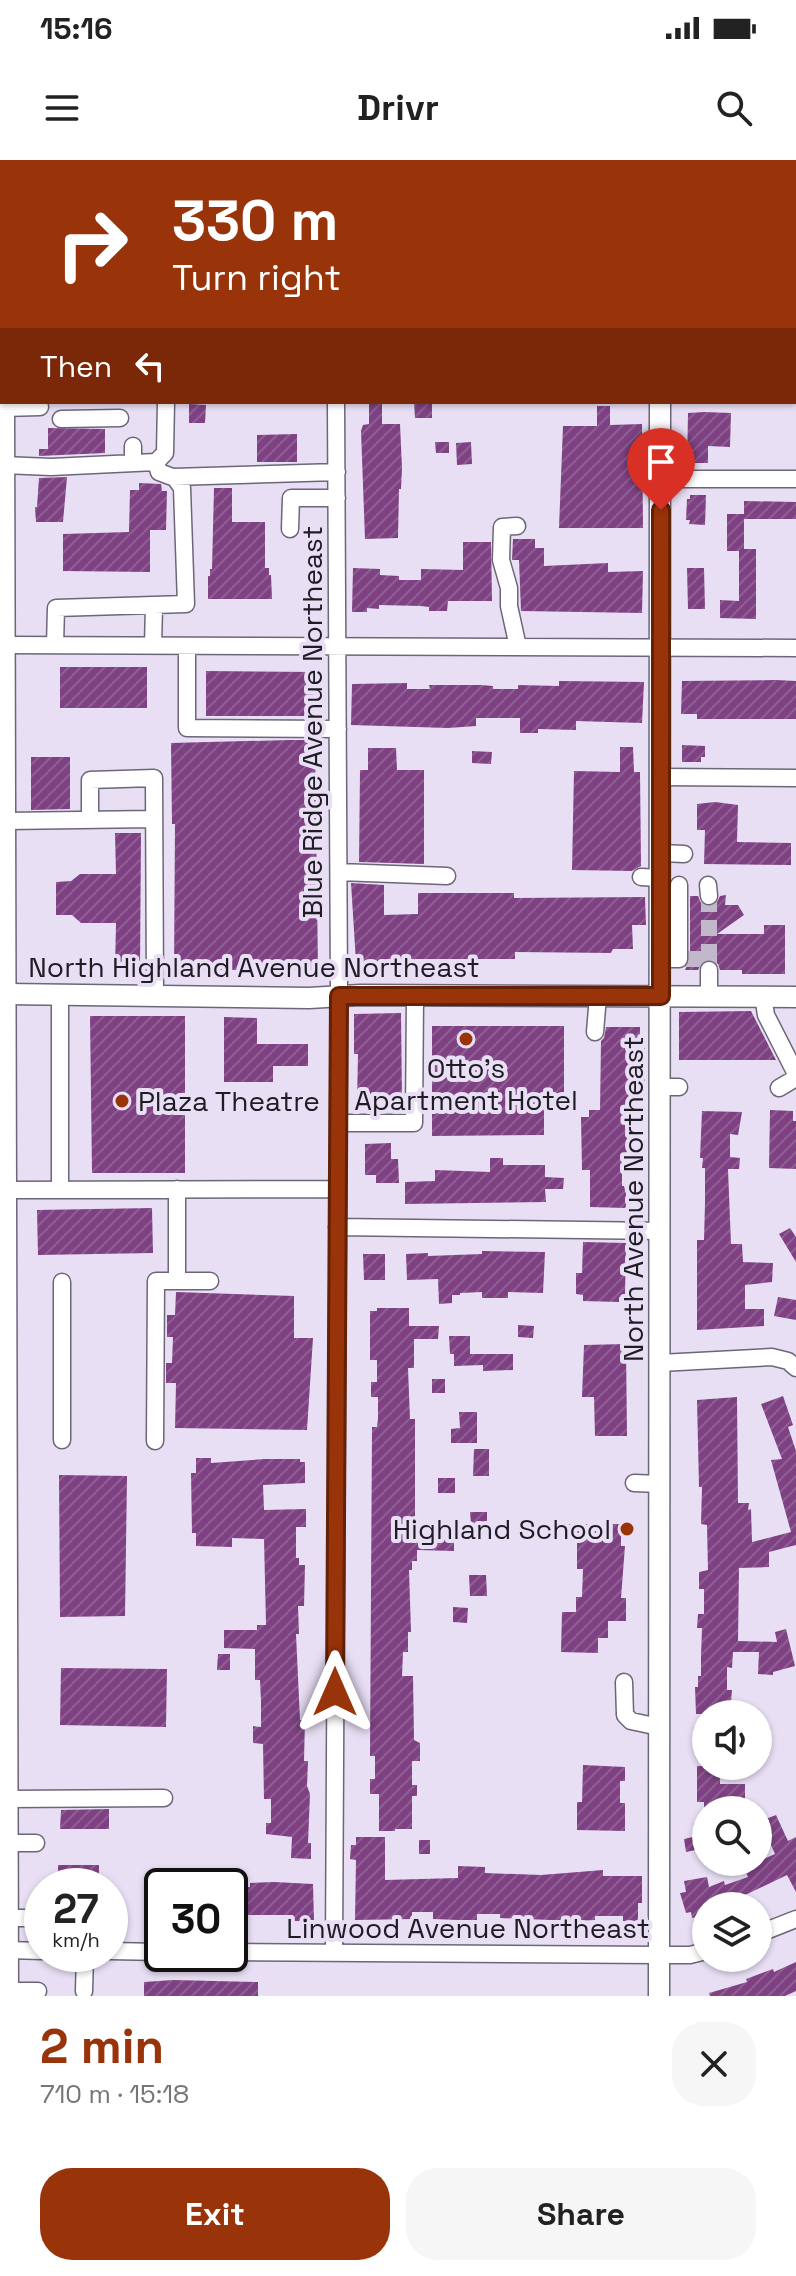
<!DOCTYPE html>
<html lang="en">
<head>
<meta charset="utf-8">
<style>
  body { margin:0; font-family:"Space Grotesk",sans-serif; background:#f6f6f6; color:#222; height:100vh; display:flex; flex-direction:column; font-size:30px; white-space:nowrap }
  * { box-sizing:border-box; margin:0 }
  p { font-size:26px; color:#767676 }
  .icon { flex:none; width:44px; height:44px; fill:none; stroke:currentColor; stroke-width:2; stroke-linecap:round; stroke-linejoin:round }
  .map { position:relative; height:1836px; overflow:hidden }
  .panel { display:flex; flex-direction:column; background:#fff; flex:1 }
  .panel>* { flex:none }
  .guide { position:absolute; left:0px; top:0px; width:796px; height:244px; box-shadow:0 2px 6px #0004; background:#993309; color:#fff; overflow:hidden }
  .controls { position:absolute; left:692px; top:1540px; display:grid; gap:16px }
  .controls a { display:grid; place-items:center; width:80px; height:80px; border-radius:50%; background:#fff; box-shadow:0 2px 6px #0004; font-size:40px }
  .speed { position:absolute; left:24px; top:1708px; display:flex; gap:16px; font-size:40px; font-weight:700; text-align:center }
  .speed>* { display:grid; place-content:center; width:104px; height:104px; border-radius:50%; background:#fff; box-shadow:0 2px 6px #0004; line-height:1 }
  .speed small { font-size:20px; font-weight:400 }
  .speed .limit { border:4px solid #111; border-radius:12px; background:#fff; color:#111 }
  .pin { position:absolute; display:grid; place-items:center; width:68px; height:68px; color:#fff; margin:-82px -34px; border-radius:50% 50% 50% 0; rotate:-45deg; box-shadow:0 0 8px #0007 }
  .pin .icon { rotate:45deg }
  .me { position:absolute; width:88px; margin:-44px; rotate:0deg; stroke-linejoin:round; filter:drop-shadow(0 0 6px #0008) }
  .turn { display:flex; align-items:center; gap:28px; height:168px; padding:0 40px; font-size:36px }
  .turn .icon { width:104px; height:104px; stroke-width:2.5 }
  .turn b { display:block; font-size:56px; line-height:68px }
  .then { display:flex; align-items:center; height:76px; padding:0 40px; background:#0003; gap:16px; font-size:30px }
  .round { display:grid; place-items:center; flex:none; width:84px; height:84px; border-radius:32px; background:#f6f6f6 }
  .overview { display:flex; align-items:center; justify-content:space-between; height:136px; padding:0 40px }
  h1 { font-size:48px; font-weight:700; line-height:60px; color:#993309 }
  .button { display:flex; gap:16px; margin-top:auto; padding:16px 40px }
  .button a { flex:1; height:92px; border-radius:32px; background:#993309; color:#fff; font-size:32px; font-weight:700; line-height:92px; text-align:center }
  .button a+a { background:#f6f6f6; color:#222 }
  .status { display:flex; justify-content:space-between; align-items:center; height:56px; padding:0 40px; background:#fff; direction:ltr }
  .status svg { height:22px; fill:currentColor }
  header { display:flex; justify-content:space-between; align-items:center; height:104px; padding:0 40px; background:#fff; font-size:36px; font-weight:700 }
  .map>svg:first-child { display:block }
  .park { fill:url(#park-tufts) }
  .building { fill:url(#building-hatch) }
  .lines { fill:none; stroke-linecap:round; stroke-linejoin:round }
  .minor-tunnel { stroke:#c1b8cb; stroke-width:16; stroke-dasharray:16 8; stroke-linecap:butt }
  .minor-casing { stroke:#6d6578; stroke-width:19 }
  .major-casing { stroke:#6d6578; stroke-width:23 }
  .highway-casing { stroke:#6d6578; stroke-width:25 }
  .minor { stroke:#fff; stroke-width:16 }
  .major { stroke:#fff; stroke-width:20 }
  .highway { stroke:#fff; stroke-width:22 }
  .route-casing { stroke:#632106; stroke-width:20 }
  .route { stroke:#993309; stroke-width:14 }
  .poi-dot { fill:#993309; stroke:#e9dff5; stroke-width:3 }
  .labels { text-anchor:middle; stroke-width:8; stroke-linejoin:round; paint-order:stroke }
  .street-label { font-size:28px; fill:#1f1c24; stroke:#e9dff5 }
  .poi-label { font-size:28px; fill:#1f1c24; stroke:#e9dff5 }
</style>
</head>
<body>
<div class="status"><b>15:16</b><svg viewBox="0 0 49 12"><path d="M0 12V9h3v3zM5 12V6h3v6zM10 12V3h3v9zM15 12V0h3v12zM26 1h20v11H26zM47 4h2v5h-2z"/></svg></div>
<header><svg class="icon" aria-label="menu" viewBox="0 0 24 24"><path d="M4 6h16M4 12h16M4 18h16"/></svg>Drivr<svg class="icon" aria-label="search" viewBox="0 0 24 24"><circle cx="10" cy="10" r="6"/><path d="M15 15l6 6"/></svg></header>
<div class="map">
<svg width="796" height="1836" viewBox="0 0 796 1836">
  <defs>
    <pattern id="park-tufts" width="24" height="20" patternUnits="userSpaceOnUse" patternTransform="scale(2)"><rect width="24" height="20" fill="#e69ec9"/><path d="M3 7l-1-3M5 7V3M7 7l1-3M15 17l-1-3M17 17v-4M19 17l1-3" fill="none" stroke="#ba80a3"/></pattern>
    <pattern id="building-hatch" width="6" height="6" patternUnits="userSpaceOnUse" patternTransform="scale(2)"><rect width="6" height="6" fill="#7f4184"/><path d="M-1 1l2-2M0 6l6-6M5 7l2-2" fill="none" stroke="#8e6092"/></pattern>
  </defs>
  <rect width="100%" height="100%" fill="#e9dff5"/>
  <!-- park -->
  <path class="park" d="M672 0H796V124L794 2Z"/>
  <!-- building -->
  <path class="building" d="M369 242H382V264H400L402 308 401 329H399L398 378 365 379 361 271 363 265 369 264Z
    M414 242H432V258H415Z
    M189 244 206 245 205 263H189Z
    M597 246H610V265L642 264 643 368H559L563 266H597Z
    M704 252 731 253 730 287 708 286V303H687L688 253Z
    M48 268 105 269V293L39 296V289H48Z
    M297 274V302H257V275Z
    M435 282H449V293H436Z
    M471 282 472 304 457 305 456 283Z
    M67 317 63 362H36L35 347H37L39 318Z
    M139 323 161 324 162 331H167L166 370H150V412L63 411V374L129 372 130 330H139Z
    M214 328H232V362H265V408H269V415H271L272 439H208V416H210V409H212Z
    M690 335H706L705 365 689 364 690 360H686L687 339H690Z
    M744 341 796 342V359H744V389H756V459L720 458V440L739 441V391H727V354H744Z
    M513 379H535V388H544V406L608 403V412L643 411 642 453 521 451 519 400H512Z
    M463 382H491L492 441H448L447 451H429V447L421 446 379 445V449L367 448V452H352L353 408 380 409V415L399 416V420H421V409L463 410Z
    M687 408H704L705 449H688Z
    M60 507H147V548H60Z
    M206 511 314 512 313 556H206Z
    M776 520 796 521V559H697V554H681L682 521Z
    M559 521 644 522 642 563 576 561V570L538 569V573H520V558H476V566L448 568 351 565 352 524 407 523V529H430L429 525H481L493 526V529H518V525L559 526Z
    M289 580H315L318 810H174L175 664H172L171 583Z
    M682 585 705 586V597H701V602H682Z
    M620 587H633L634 612H640L641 706 632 711 572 710 574 611 620 612Z
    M368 588H396L397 610H424V704L359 702 360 610H368Z
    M472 591 492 592 491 604 472 603Z
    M31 597H70V649L31 650Z
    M715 642 738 645 737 682 791 683V705L704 704 705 670H697V644Z
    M115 673H141L140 809H115L116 763H81L72 755H56V722L71 721 80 714H116Z
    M351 723 384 725V755L418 754V733H514V738L645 737 646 765H632L633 789H613L611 793 515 792V799H415V804L356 802Z
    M726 735 725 745H738L744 755 717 774H764V765H785V814H742V810H720L718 804 710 799 703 801 698 810H685L690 799V736H698L701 743 709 747 716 744 720 736Z
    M751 851 776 900H679V852Z
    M401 853 402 942 357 941 358 894H354V854Z
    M90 856H185V1013H92Z
    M224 857 257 858V884H308V906H273V922H224Z
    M432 866H564V936H544V975L432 976Z
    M606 867H640V888H645V941H627L628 1002H622V1026H624L626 1034V1048L590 1047V1010H582L581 957H589V950H600L601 881 604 878Z
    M770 950 793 951V961H796V1009L769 1008Z
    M702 951 742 952 738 975 730 974V997L740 998 739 1009H728L731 1084H742L743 1102 773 1103 772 1122 745 1125V1149H764V1166L697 1170V1080H704L705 1043V1008H702L703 998H700Z
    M391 983V999H398L399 1023H376V1015H365V984Z
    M490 998H503V1005H545V1017L564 1018 563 1029H545L546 1042 405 1044V1022L435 1021V1010L490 1012Z
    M152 1048 153 1093 38 1095 37 1050Z
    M790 1068 796 1077V1102L779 1074Z
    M583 1082 626 1083 625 1137H619V1142L583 1141V1135L576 1134V1113H582Z
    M482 1091 545 1092 543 1133 508 1132V1138H482V1132L460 1133V1135H452V1143L439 1144 438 1119 407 1120 406 1094 428 1093V1096L482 1094Z
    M363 1094H385V1120H364Z
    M176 1132 294 1136V1178H313L307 1270 175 1268 176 1223H166V1203H172L173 1177H167V1155H175Z
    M778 1137 796 1140V1160L774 1156Z
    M377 1148H409V1166H439L438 1179H414V1208H408L410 1259H415V1379L454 1380V1391L417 1390V1401H412V1410H409L411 1472H408V1492H403L402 1516H413L414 1580 420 1583V1601H412V1625H417V1636H412V1669H395V1671H379V1634H370V1619H375V1596H370L372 1267H377L378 1259V1237H371V1222H377V1200H370V1151H377Z
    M518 1165 534 1166 533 1178 518 1177Z
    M449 1176H470V1194H513V1210L483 1211V1205L454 1206V1194H450Z
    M626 1184 627 1276H595L594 1237H582L584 1185Z
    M432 1219H445V1233H432Z
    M783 1236 793 1265 788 1267 796 1291V1385L769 1392V1407L739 1408 738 1481 777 1482 775 1472 786 1469 795 1506 773 1512V1515L758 1514 759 1492H733L732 1508 727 1507V1530H732L730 1554H696L695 1527H698V1516H701V1496L702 1468H697L698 1454H704V1429H699V1412L708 1410 707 1365 701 1364 702 1327H699L697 1240 737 1237 738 1343H749L748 1350 751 1349 752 1382 791 1372 771 1300 782 1299 761 1244Z
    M459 1252H477V1283H451V1269L460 1268Z
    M474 1289H489V1316H473Z
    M196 1298H211V1303L265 1299H300V1302H305V1323L263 1325 264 1350 306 1349V1367H296V1398H299V1405H305L304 1446H298L299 1474H296L300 1560H305L304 1601H308L307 1626 310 1634 308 1683H311V1699L291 1698 292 1677 266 1674V1663H271V1639H264L263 1584 253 1583V1566L261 1567V1541L260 1520H255V1489L224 1488V1470H257V1465H266L264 1379 232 1378V1387L196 1386V1373H192L191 1313H196Z
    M59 1315 127 1316 125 1456 60 1457Z
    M438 1318H455V1333H438Z
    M470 1352H487V1364H471Z
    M569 1364H621V1386H625L621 1438H626V1461H608V1478H598V1493L561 1492 562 1452H576V1437H582L583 1409H577V1381H569Z
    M469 1415H486L487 1436H470Z
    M453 1447 468 1448 467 1463 453 1462Z
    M218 1494H230V1510H217Z
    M61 1508 167 1509 166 1567 60 1565Z
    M583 1605 625 1607V1621H620V1643H625V1671L577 1670V1642H582Z
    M697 1606H720V1624H745V1650H704V1642H697Z
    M109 1649V1669H60L61 1650Z
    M776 1655 788 1681 796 1677V1732L787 1715 743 1736 744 1738 722 1746H706V1755L692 1758 691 1752 686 1753 680 1733 686 1732 684 1721 707 1717 709 1727 724 1721 725 1725 748 1717 744 1708 775 1694 766 1674 758 1677V1662Z
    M697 1676 700 1689 686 1692 684 1679Z
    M356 1677H385V1720L458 1718V1706L485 1707V1713L541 1715 603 1710V1716H642V1743H638V1761H623V1756H595V1760L574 1761 500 1758V1754H477V1760H458L433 1759V1752H412V1759L355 1760 356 1700 350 1699 351 1685H356Z
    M419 1680H430V1694H419Z
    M58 1705H99V1726H58Z
    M274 1722 313 1724 314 1761H293V1755H230V1728L250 1727V1723Z
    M162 1728V1758H151L150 1729Z
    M796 1802V1831L785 1836H710L709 1833 747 1822 746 1819 773 1809 774 1812Z
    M173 1820 258 1822V1836H144V1822Z"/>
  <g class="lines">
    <!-- minor-tunnel -->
    <path class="minor-tunnel" d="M709 736V799
      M685 799H709V809"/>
    <!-- minor casing -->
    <g class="minor-casing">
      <path id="minor" d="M38 2V0
        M125 2V0
        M373 2V0
        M660 2V0
        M3 248 40 247
        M61 259 120 258
        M133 286V303
        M3 305 51 307 156 302 165 293 166 242
        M173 317 337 312
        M660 319H796
        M517 366 502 367 501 400 509 428V446L518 487
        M290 369 291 338H337
        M4 485 796 488
        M55 485 56 448 186 444 182 328 175 318 159 312 156 302
        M153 486 154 446
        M187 486V568L338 569
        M661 617 796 618
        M90 660V620L154 618 155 837
        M6 661 153 659
        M661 693 684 694
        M339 712 447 716
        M641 717 660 718
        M708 725 709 736
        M679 751V725
        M660 752 679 751V799H661
        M709 810V836
        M763 836 766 855 796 914
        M595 872 598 836
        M661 927H679
        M779 928 796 918
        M338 963H414L415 835
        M177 1029V1120
        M6 1030 337 1029
        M60 1030V836
        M337 1067 661 1071
        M660 1203 772 1197 788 1201 796 1208
        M62 1280V1122
        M155 1281 156 1121H210
        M634 1323 660 1324
        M624 1522 625 1555 631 1561 659 1567
        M6 1639 164 1638
        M6 1683H36
        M7 1758H35
        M758 1774 796 1759
        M7 1790 42 1791
        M110 1791 162 1792
        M230 1792 659 1795H690L706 1791
        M334 1793 339 836 336 242
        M7 1831H38
        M84 1831 85 1794"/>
    </g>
    <!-- major casing -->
    <g class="major-casing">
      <path id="major" d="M0 131H2
        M6 834 309 838 360 835 796 837
        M659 1836 660 242"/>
    </g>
    <!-- highway casing -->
    <g class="highway-casing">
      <path id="highway" d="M0 70 2 100
        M794 139H796
        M3 242 7 1836"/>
    </g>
    <!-- minor -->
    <use href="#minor" class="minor"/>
    <!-- major -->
    <use href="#major" class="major"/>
    <!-- highway -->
    <use href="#highway" class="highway"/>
  </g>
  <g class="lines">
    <!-- route casing -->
    <g class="route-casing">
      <path id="route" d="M335 1532 339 836H661V350"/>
    </g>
    <!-- route -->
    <use href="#route" class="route"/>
  </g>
  <!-- markers -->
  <g class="poi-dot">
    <circle cx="466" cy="879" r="8"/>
    <circle cx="122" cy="941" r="8"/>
    <circle cx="627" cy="1369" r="8"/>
  </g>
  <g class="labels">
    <!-- street labels -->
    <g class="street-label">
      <text transform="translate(312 562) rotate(-90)" y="10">Blue Ridge Avenue Northeast</text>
      <text x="254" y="817">North Highland Avenue Northeast</text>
      <text transform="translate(633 1039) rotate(-90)" y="10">North Avenue Northeast</text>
      <text x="468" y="1778">Linwood Avenue Northeast</text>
    </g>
    <!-- poi labels -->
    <g class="poi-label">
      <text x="466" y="918">Otto's<tspan x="466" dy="32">Apartment Hotel</tspan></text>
      <text x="138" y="951" text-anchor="start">Plaza Theatre</text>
      <text x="611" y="1379" text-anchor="end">Highland School</text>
    </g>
  </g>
</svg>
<div class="controls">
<a><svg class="icon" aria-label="sound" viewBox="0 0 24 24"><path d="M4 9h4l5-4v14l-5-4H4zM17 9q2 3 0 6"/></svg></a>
<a><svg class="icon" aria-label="search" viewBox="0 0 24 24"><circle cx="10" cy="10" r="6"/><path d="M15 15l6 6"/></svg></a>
<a><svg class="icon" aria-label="layers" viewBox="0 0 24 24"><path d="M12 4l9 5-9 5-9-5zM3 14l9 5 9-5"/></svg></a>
</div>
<div class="speed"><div>27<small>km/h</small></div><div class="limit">30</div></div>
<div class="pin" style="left:661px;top:350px;background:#d93025"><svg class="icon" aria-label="arrive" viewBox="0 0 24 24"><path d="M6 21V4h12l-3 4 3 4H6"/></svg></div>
<svg class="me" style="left:335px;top:1532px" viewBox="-20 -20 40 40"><path d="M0-17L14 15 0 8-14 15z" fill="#993309" stroke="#fff" stroke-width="4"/></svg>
<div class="guide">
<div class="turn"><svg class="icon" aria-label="right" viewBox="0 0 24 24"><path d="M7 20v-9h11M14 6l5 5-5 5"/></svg><div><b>330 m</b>Turn right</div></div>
<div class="then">Then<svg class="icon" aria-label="left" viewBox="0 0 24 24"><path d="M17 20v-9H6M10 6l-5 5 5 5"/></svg></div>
</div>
</div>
<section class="panel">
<div class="overview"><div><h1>2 min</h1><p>710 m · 15:18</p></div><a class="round"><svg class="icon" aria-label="close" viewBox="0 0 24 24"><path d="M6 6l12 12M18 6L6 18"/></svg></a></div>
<div class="button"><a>Exit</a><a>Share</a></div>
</section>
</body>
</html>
